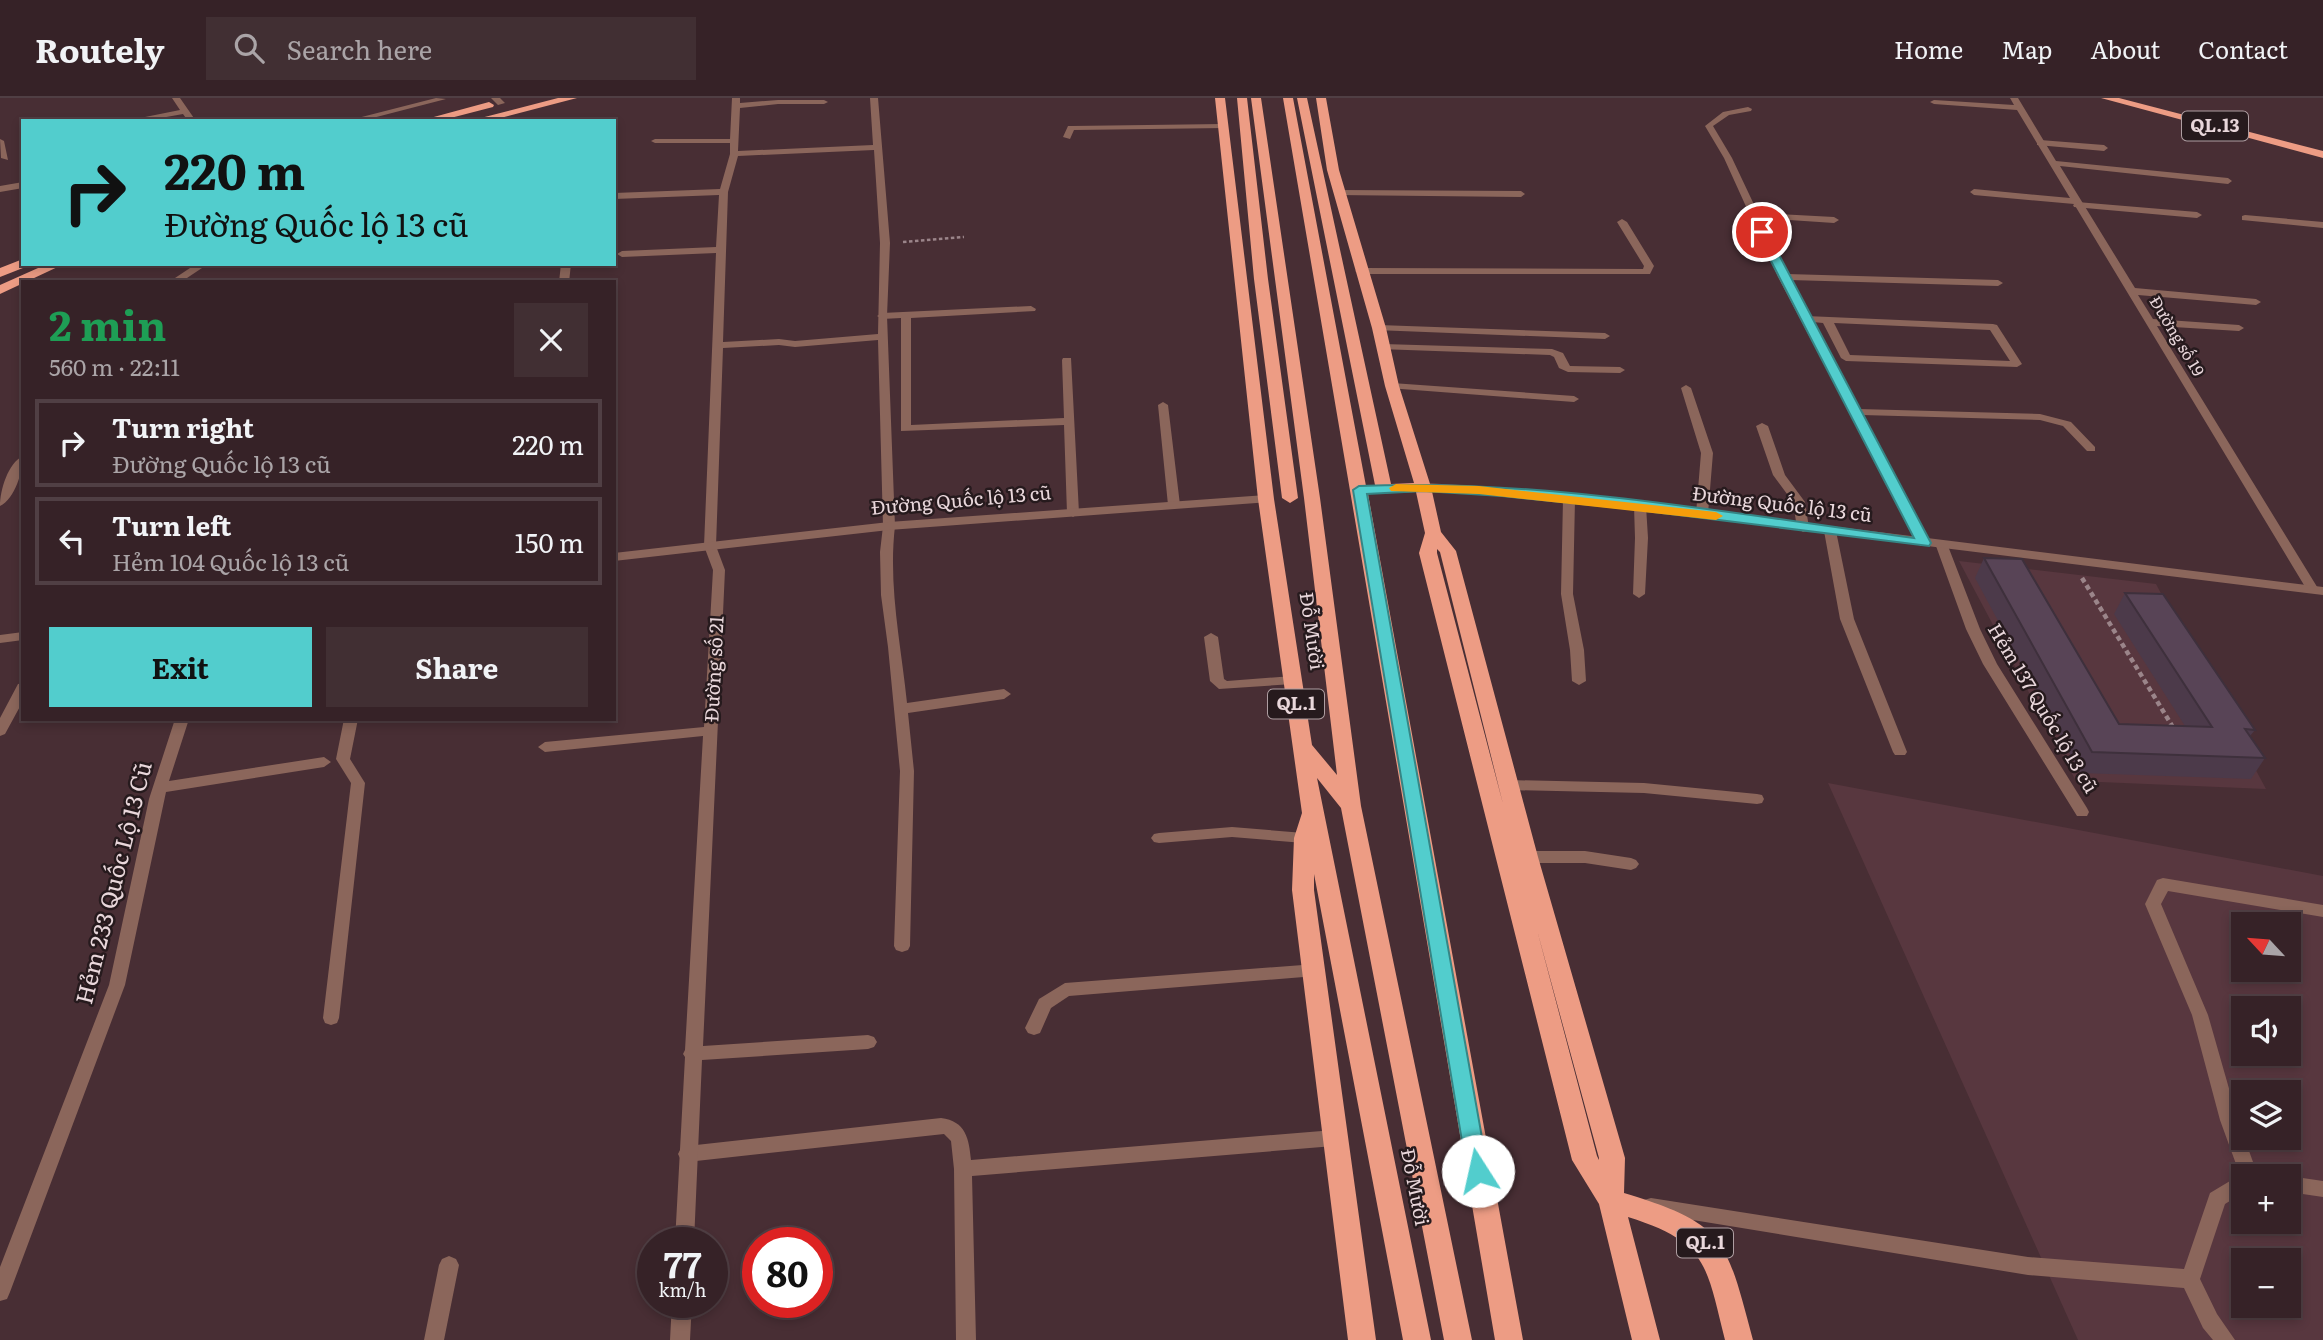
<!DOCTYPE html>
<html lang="en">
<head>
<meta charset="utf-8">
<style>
  body { margin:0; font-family:Literata,serif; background:#412f33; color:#f1f3f6; height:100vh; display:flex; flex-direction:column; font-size:26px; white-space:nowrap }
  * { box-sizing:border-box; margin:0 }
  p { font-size:23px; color:#aaa4a7 }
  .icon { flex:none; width:38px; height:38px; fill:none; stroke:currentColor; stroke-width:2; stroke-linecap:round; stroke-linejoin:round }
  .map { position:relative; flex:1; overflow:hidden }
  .panel { position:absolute; left:21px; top:182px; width:595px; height:441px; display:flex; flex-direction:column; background:#362227; border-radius:0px; box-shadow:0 4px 10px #0003,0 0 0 2px #503f44 }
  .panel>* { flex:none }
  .guide { position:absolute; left:21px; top:21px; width:595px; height:147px; border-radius:0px; box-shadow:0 4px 10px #0003,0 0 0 2px #503f44; background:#52cdcd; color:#111; overflow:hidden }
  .needle { width:46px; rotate:296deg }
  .fabs { position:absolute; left:2231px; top:814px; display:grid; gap:14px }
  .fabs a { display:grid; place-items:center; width:70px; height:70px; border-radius:0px; background:#362227; box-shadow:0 4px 10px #0003,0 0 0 2px #503f44; font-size:35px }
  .speed { position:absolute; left:637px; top:1129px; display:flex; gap:14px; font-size:35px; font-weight:700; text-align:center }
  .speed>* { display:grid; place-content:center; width:91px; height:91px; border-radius:50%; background:#362227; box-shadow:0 4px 10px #0003,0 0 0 2px #503f44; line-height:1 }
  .speed small { font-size:18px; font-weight:400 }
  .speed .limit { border:10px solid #d22; background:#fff; color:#111 }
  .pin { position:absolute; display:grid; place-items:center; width:60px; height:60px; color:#fff; margin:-30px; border:4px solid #fff; border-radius:50%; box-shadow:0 2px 7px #0007 }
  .me { position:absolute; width:77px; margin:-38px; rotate:350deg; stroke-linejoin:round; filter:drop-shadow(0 0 5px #0008) }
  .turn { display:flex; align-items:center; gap:24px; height:147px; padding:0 28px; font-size:32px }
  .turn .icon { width:91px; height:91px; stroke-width:2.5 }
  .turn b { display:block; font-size:49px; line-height:60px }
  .round { display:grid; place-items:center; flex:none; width:74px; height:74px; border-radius:0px; background:#412f33 }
  .summary { display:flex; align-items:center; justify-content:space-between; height:119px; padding:0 28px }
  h1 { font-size:42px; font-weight:700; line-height:52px; color:#1e9e55 }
  .primary-button { display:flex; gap:14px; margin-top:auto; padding:14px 28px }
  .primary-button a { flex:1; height:80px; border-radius:0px; background:#52cdcd; color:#111; font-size:28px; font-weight:700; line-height:80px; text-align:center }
  .primary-button a+a { background:#412f33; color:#f1f3f6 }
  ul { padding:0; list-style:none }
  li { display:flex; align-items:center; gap:21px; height:88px; margin:0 14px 10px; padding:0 14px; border:4px solid #503f44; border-radius:0px }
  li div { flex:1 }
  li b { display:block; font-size:26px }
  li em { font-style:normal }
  header { display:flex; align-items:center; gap:42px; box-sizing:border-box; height:98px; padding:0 35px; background:#362227; border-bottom:2px solid #503f44 }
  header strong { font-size:33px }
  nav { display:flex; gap:38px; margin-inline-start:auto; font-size:24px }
  .search { width:490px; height:63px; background:#412f33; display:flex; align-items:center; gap:18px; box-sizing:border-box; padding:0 24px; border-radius:0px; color:#aaa4a7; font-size:26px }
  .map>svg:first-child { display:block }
  .built { fill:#58373f; fill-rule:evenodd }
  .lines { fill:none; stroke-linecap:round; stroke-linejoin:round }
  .path-far1 { stroke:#9b858a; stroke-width:2.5; stroke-dasharray:3.5 2.5; stroke-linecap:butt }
  .path { stroke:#9b858a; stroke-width:4.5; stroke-dasharray:5 3.5; stroke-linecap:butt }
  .service { fill:#8b665b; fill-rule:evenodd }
  .minor { fill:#8b665b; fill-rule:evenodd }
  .tertiary { fill:#8b665b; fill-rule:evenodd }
  .trunk { fill:#ed9c84; fill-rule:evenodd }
  .wall { fill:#4c3a4a }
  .building { fill:#584456; stroke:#3e303c; stroke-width:2 }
  .route { fill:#52cdcd; stroke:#358585; stroke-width:2 }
  .slow { fill:#f59e0b }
  .labels { text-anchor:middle; stroke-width:5; stroke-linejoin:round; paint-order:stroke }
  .far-street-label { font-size:16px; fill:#e9d7db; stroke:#261a1d }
  .shield { fill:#261a1d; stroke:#ae9ea2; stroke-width:2 }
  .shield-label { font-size:18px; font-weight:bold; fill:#e9d7db }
  .street-label { font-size:19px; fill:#e9d7db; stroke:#261a1d }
  .near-street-label { font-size:23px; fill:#e9d7db; stroke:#261a1d }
</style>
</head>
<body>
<header>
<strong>Routely</strong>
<div class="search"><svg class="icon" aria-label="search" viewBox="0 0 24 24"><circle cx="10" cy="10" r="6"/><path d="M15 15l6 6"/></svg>Search here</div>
<nav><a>Home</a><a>Map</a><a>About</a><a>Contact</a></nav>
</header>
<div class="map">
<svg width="2323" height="1242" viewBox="0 0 2323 1242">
  <rect width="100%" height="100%" fill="#482e34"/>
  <!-- built -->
  <path class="built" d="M1959 463 2156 486 2266 691 2076 683Z
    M1828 685 2323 778V1242H2078ZM2244 826H2289V872H2244ZM2244 910H2289V956H2244ZM2244 994H2289V1040H2244ZM2244 1078H2289V1124H2244ZM2244 1162H2289V1208H2244Z"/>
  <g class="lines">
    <!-- path-far1 -->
    <path class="path-far1" d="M903 144 964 139"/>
    <!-- path -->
    <path class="path" d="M2082 480 2174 631"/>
    <!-- service -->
    <path class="service" d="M436 0 446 1 361 23H346Z
      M491 0H500L505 5 498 7Z
      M1222 26H1225V30L1074 32 1070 41 1063 39 1068 28H1071Z
      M2040 42 2104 47 2108 50 2104 53 2037 47V43Z
      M1339 92 1521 93 1525 96 1521 99 1336 97V93Z
      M2077 104 2197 114 2202 117 2197 120 2074 109 2073 107Z
      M2245 117 2323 124V130L2242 122V118Z
      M1622 121 1627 124 1654 168 1650 176H1360L1355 173 1360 170 1643 171 1644 168 1617 124Z
      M1031 208 1036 211 1035 213 911 220V327L1064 320 1062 262 1063 260H1071L1079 415 1073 419 1067 415 1064 327 901 333V220L882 221 877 218 882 215Z
      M1806 218 1993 226 1997 227 2022 266 2017 269 1846 263 1841 260 1823 225 1802 223V219ZM1834 225 1990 232 2010 263 1850 257Z
      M1379 227 1605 235 1610 238 1605 241 1375 232V228Z
      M1383 246 1552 251 1563 255 1570 268 1620 269 1625 272 1620 275 1568 274 1559 270 1554 259 1550 257 1379 251 1378 249Z
      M1392 285 1574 298 1579 301 1574 304 1388 290 1387 288Z
      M1163 304 1168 307 1180 407 1174 411 1168 407 1158 307Z
      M1211 535 1218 539 1224 581 1227 583 1293 578 1300 582 1293 586 1219 591 1210 583 1204 539Z
      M1232 729 1304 735 1309 736 1312 740 1309 744 1304 745 1232 739 1159 745 1154 744 1151 740 1154 736 1159 735Z
      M1527 753H1585L1631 760 1636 762 1639 766 1636 770 1631 772 1585 765H1527L1522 763 1519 759 1522 755Z
      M2163 780 2323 807V819L2168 793 2161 806 2208 917 2238 1022 2258 1078H2244V1094L2225 1106 2200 1181 2217 1216 2235 1242H2213L2203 1230 2184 1190 2028 1177 1644 1114 1642 1108 1644 1102 1651 1100 2028 1159 2184 1171 2210 1095 2240 1077 2220 1022 2192 917 2145 806 2157 782Z
      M1316 866 1322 867 1324 872 1322 877 1316 878 1069 898 1051 910 1040 935 1034 937 1028 935 1025 930 1039 901 1065 885Z
      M941 1020C966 1023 969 1041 971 1062L1334 1032 1340 1034 1343 1040 1340 1046 1334 1048 972 1078 976 1242H956L954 1071 951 1043 944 1036 687 1064 681 1062 678 1056 681 1050 687 1048Z
      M2289 1078 2323 1083V1099L2289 1094Z
      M449 1158 456 1161 459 1167 444 1242H424L439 1167 442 1161Z"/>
    <!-- minor -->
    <path class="minor" d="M172 0H180L196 23H188L183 16 144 23H125L180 12Z
      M732 0H740V5L778 2H824L828 4 824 6H778L740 10 738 53 873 47 870 0H878L890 145 887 218 895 428C888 488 901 546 907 605L1004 591 1011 596 1004 601 908 615 914 673 910 848 908 852 902 854 896 852 894 848 900 673 888 549 881 497 880 454 883 428 878 242 795 249 779 247 723 250 716 448 725 472 703 948 868 937 874 939 877 944 874 949 868 951 702 962 694 1144H675L685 959 683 956 685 952 703 638 545 654 538 649 545 644 704 629 713 472 704 448 716 155 622 159 617 156 622 153 716 149 719 97 614 101V95L720 91 730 56V45H655L651 43 655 41H730ZM874 52 880 145 878 236 795 243 779 241 723 244 728 94 738 58Z
      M2010 0H2018L2056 63 2228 80 2232 83 2228 86 2060 68 2135 190 2256 201 2261 204 2256 207 2138 197 2153 221 2239 227 2244 230 2239 233 2157 228 2319 492 2318 495H2308L2307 492 2074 106 1974 97 1970 94 1974 91 2070 100 2017 12 1934 6 1930 4 1934 2 2014 7Z
      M1748 9 1752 11 1751 13 1729 17 1713 28 1732 60 1758 115 1834 119 1839 122 1834 125 1760 120 1787 176 1998 182 2003 185 1998 188 1790 182 1859 311 2040 316 2071 324 2095 349V353H2087L2063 328 2040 322 1862 317 1930 445 1928 448H1920L1778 179 1724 60 1705 28 1723 14Z
      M0 41 4 43 8 62 1 60Z
      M23 84V90L0 94V88Z
      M196 166H208L181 184H169Z
      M561 166H571L569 184H559Z
      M1686 287 1691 290 1713 355 1708 416 1702 420 1696 416 1701 355 1681 290Z
      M1762 325 1768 328 1785 377 1805 404 1809 430 1807 433 1803 434 1797 430 1793 404 1773 377 1756 328Z
      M23 358C23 373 15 401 0 408 0 392 8 365 23 358Z
      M1569 397 1575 401 1573 496 1584 552 1586 583 1579 587 1572 583 1570 552 1561 496 1563 401Z
      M1640 404 1646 408 1648 440 1645 496 1639 500 1633 496 1635 440 1634 408Z
      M1830 429 1836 433 1854 521 1907 654 1905 657H1895L1893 654 1840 521 1824 433Z
      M1942 444 1948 448 1980 531 1997 566 2087 710 2089 714 2087 718H2077L1983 566 1966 531 1936 448Z
      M23 585V603L5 636 0 638V620L18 586Z
      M175 621H189L169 683 324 659 331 664 324 669 166 694 125 887 10 1194 7 1201 0 1203V1169L109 887 149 701Z
      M344 621H358L350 661 365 685 339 920 337 925 331 927 325 925 323 920 351 685 336 661Z
      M1508 682 1644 685 1757 696 1762 697 1764 701 1762 705 1757 706 1644 695 1508 692 1501 687Z
      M672 1204H692L690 1242H670Z"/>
    <!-- tertiary -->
    <path class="tertiary" d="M1423 385 1479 388 1621 402 2323 489V497L1621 410 1419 391 1417 389Z
      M1266 397 1270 398V404L889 432 614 463V455L889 424Z
      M23 534V542L0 545V537Z"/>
    <!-- trunk -->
    <path class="trunk" d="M558 0H577L489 23H469Z
      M1215 0H1225L1274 401 1312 647 1337 677 1304 400 1251 0H1261L1320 400 1361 708 1472 1242H1444L1341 710 1317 680 1431 1242H1403L1314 776V792L1376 1242H1348L1292 792 1294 740 1302 715 1258 401Z
      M1237 0H1247L1268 181 1298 400 1290 405 1282 400 1254 181Z
      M1283 0H1293L1366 388 1375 387 1297 0H1307L1391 386 1414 385 1385 288 1372 230 1327 72 1316 0H1326L1339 72 1386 230 1399 288 1431 389 1441 434 1456 453 1538 759 1625 1060 1624 1095C1727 1126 1726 1142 1753 1242H1725C1706 1167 1708 1144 1628 1119L1660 1242H1632L1599 1106 1572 1062 1419 455 1425 435 1416 394 1368 396 1523 1242H1495ZM1437 451 1440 454 1503 706 1437 455ZM1537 832 1599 1060V1062L1597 1058Z
      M2101 0H2119L2323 53V60Z
      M489 4 494 7 493 9 439 23H419Z
      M23 161V166L28 168 0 179V170Z
      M47 166H64L0 196V187Z"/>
  </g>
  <!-- wall -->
  <path class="wall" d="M1984 460 2119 626 2185 628 2114 516 2125 495 2255 632 2250 638 2265 660 2251 681 2080 675 1975 480Z"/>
  <!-- building -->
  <path class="building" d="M1984 460 2022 461 2119 626 2212 629 2125 495 2163 496 2255 632 2245 631 2265 660 2092 654Z"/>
  <!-- route -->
  <path class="route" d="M1762 131 1767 134 1931 445 1929 448 1621 410 1502 398 1423 393 1367 396 1488 1073 1485 1079 1478 1082 1470 1079 1467 1073 1353 392 1359 388C1542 380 1733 416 1914 440L1756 134Z"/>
  <!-- slow -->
  <path class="slow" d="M1396 386 1479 388 1716 414 1723 418 1716 422 1479 396 1391 393 1389 390Z"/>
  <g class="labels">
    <!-- far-street labels -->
    <g class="far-street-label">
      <text transform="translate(2177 238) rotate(59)" y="6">Đường số 19</text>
    </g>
    <!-- shield labels -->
    <g class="shield">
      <rect x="2182" y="13.5" width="66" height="29" rx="5"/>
      <rect x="1268" y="591.5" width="56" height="29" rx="5"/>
      <rect x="1677" y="1130.5" width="56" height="29" rx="5"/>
    </g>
    <g class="shield-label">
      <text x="2215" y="34">QL.13</text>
      <text x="1296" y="612">QL.1</text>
      <text x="1705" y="1151">QL.1</text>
    </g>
    <!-- street labels -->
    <g class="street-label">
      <text transform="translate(961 402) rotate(-5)" y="7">Đường Quốc lộ 13 cũ</text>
      <text transform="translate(1782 406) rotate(7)" y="7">Đường Quốc lộ 13 cũ</text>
      <text transform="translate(1312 533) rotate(82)" y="7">Đỗ Mười</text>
      <text transform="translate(714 571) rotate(-87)" y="7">Đường số 21</text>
      <text transform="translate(2043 610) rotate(59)" y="7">Hẻm 137 Quốc lộ 13 cũ</text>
      <text transform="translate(1415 1089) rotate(79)" y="7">Đỗ Mười</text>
    </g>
    <!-- near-street labels -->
    <g class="near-street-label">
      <text transform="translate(114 785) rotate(-76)" y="8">Hẻm 233 Quốc Lộ 13 Cũ</text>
    </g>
  </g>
</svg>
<div class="fabs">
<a><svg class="needle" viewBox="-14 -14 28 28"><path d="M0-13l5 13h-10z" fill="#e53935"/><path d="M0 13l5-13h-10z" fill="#aaa4a7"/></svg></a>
<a><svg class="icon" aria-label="sound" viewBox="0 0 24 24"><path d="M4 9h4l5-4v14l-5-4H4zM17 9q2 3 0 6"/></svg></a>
<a><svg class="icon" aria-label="layers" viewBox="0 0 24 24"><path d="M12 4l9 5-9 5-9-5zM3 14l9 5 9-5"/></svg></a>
<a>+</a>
<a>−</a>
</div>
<div class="speed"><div>77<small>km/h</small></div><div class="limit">80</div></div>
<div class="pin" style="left:1762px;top:134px;background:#d93025"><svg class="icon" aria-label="arrive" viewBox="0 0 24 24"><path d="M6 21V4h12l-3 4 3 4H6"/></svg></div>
<svg class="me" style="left:1478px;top:1073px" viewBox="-20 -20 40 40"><circle r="19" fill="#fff"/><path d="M0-13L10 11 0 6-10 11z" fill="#52cdcd"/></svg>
<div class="guide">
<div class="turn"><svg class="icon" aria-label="right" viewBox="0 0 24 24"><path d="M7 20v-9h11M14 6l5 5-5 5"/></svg><div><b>220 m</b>Đường Quốc lộ 13 cũ</div></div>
</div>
<section class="panel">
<div class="summary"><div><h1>2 min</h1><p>560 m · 22:11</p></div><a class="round"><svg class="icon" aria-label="close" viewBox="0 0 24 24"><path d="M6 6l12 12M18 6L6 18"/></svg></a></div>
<ul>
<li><svg class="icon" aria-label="right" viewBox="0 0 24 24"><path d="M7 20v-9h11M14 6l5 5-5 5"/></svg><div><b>Turn right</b><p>Đường Quốc lộ 13 cũ</p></div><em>220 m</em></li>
<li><svg class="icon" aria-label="left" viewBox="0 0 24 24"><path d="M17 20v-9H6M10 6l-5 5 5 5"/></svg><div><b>Turn left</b><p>Hẻm 104 Quốc lộ 13 cũ</p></div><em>150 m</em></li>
</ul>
<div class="primary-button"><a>Exit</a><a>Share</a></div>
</section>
</div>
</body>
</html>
